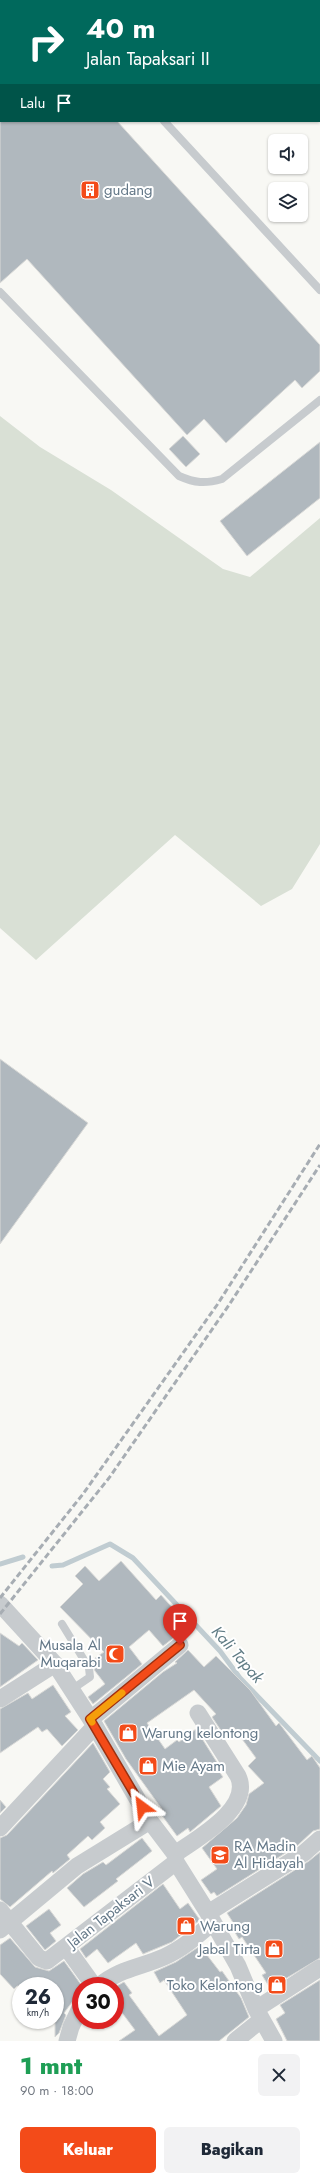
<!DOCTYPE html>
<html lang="id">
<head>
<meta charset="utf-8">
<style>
  body { margin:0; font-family:Jost,sans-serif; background:#f2f2f3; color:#1f2937; height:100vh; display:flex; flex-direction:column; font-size:15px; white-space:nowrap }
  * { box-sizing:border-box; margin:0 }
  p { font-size:13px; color:#747a83 }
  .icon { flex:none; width:22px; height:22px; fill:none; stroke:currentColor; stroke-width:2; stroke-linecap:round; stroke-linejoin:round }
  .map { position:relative; height:2041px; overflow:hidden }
  .panel { display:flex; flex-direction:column; background:#fff; flex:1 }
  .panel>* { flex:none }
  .top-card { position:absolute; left:0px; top:0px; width:320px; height:122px; box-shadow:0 1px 3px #0004; background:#00695c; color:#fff; overflow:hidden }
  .fabs { position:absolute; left:268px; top:134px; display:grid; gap:8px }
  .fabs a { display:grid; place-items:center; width:40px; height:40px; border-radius:6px; background:#fff; box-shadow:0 1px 3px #0004; font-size:20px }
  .speed { position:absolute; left:12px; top:1977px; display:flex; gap:8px; font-size:20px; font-weight:700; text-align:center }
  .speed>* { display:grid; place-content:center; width:52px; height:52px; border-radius:50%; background:#fff; box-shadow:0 1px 3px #0004; line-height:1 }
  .speed small { font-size:10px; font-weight:400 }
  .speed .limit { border:6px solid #d22; background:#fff; color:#111 }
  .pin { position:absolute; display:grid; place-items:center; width:34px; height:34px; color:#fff; margin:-41px -17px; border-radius:50% 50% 50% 0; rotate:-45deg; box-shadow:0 0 4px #0007 }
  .pin .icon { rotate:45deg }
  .me { position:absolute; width:44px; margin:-22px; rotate:330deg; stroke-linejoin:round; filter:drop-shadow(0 0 3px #0008) }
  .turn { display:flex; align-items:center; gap:14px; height:84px; padding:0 20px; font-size:18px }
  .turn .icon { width:52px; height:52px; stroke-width:2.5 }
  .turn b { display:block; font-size:28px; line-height:34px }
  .then { display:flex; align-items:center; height:38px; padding:0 20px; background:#0003; gap:8px; font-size:15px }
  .round { display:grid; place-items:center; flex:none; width:42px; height:42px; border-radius:6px; background:#f2f2f3 }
  .headline { display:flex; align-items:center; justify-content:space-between; height:68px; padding:0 20px }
  h1 { font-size:24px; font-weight:800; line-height:30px; color:#1e9e55 }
  .cta { display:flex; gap:8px; margin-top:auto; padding:8px 20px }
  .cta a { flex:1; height:46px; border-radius:6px; background:#f34b19; color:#fff; font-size:16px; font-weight:800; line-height:46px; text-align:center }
  .cta a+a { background:#f2f2f3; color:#1f2937 }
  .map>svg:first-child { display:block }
  .green { fill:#d9e0d5 }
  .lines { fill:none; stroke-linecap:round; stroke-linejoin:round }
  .stream { stroke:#c0ccd1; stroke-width:5 }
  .building { fill:#b0b8be; stroke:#d9d9d7 }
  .lane { stroke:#c7cbce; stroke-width:8 }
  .street { stroke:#c7cbce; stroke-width:17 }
  .rail { stroke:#a7adb3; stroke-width:3; stroke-dasharray:6 3; stroke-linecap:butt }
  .route-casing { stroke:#9e3110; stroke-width:10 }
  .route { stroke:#f34b19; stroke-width:7 }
  .slow { stroke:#f59e0b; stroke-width:7 }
  .labels { text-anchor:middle; stroke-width:4; stroke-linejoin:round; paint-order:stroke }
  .poi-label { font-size:15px; fill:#647888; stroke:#fff; text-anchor:start }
  .street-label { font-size:15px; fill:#647888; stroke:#fff }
  .water-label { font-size:16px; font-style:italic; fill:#5f7b84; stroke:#fff }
</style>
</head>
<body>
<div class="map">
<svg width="320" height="2041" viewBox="0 0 320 2041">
  <rect width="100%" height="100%" fill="#f8f8f4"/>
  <!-- green -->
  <path class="green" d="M0 416 40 447 111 490 223 569 250 577 320 518V844L292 889 261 906 175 835 36 960 0 928Z"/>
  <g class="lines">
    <!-- stream -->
    <path class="stream" d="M0 1564 23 1557
      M52 1566 63 1565 110 1544 133 1558 220 1651 240 1678 320 1761"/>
  </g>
  <!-- building -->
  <path class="building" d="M0 121H117L320 345V371L302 388 295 380 226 443 204 419 187 435 27 259 0 283Z
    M183 436 200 454 186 467 169 449Z
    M320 442V498L247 556 220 521Z
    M0 1059 88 1123 0 1244Z
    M121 1561 156 1600 161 1595 185 1622 173 1634 176 1636 163 1646 149 1630 129 1647 142 1664 93 1704 88 1697 105 1684 95 1671 91 1661 104 1652 60 1607 83 1584 75 1576 85 1566 99 1581Z
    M0 1633 19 1646 22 1643 38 1660 0 1687Z
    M188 1650 204 1667 216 1656 250 1690 276 1726 279 1723 307 1760 312 1756 320 1768V1829L313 1831 298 1845 217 1896 214 1892 211 1894 201 1880 217 1869 202 1848 237 1818 246 1805 249 1794 264 1783 248 1766 256 1758 234 1728 224 1735 212 1717 216 1714 194 1690 147 1723 165 1749 177 1740 179 1742 196 1729 218 1764 215 1766 223 1777 209 1787 221 1806 190 1832 188 1828 177 1836 161 1814 164 1812 126 1759 104 1721 163 1672 177 1663 175 1662Z
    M53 1685 71 1712 65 1716 78 1730 62 1746 47 1729 42 1732 38 1727 0 1753V1709L28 1693 32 1699Z
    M93 1743 110 1772 103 1779 110 1787 107 1789 120 1804 100 1822 105 1828 92 1840 88 1836 67 1855 70 1859 53 1873 52 1871 10 1907 0 1899V1838L7 1835Z
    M0 1800 6 1807 0 1813Z
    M142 1838 152 1851 116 1879 118 1881 84 1907 67 1888 83 1874 103 1862 106 1865Z
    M320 1852V1958L270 1988 262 1975 266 1973 242 1937 239 1939 231 1926 234 1924 227 1913 309 1861Z
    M163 1884 180 1909 188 1903 200 1920 172 1942 143 1954 136 1943 108 1963 97 1949 86 1958 80 1949Z
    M49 1909 61 1925 50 1933 56 1941 45 1950 26 1926Z
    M10 1938 35 1967 49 1971 64 1961 82 1986 81 1996 75 1998 64 2013 66 2015 59 2033 55 2037V1986H17L14 1989 0 1974V1945Z
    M200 1946 220 1972 222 1971 241 1998 249 2017 219 2041H119L135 2030 117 2006 115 2008V1987L124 1982 132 1993 129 1995 159 2036 187 2015 164 1980 160 1983 154 1972 176 1962Z
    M320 1980V2041H287L276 2019 285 2013 280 2005Z"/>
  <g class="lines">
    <!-- lane -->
    <path class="lane" d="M53 0 54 1
      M164 121 320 290
      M0 292 179 476C195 483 205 484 222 479L320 400
      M62 1624 89 1668 90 1677 71 1690"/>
    <!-- street -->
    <path class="street" d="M0 1604 55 1664 95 1726 150 1821 175 1854 176 1862 208 1913 238 1966 256 2009 274 2041
      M0 1699 55 1664
      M91 1719 180 1645
      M0 1828 95 1726
      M175 1854C196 1839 253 1808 238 1776L198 1713
      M0 1910 39 1958 47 1961 176 1862
      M208 1913 304 1853 320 1839
      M0 1930 77 1866 150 1821
      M66 1947 94 1986
      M99 1986C121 1968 139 1968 164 1957 182 1949 197 1936 212 1923
      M256 2009 320 1968
      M67 2041 71 2027 81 2006
      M235 2041 261 2020"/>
    <!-- rail -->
    <path class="rail" d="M0 1598 83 1494 217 1305 320 1144
      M0 1614 109 1478 229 1305 320 1165"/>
  </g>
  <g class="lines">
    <!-- route casing -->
    <g class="route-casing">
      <path id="route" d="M142 1807 90 1719 180 1645"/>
    </g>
    <!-- route -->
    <use href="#route" class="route"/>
    <!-- slow -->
    <path class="slow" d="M92 1722 90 1719 122 1693"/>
  </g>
  <!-- icons -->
  <defs>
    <g id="building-square" transform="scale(1)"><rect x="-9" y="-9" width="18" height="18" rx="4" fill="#f34b19" stroke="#fff"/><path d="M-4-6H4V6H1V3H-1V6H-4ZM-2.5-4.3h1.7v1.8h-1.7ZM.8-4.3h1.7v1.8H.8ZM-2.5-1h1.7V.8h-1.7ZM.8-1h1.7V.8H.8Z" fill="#fff"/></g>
    <g id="mosque-square" transform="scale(1)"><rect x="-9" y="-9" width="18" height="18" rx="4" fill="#f34b19" stroke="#fff"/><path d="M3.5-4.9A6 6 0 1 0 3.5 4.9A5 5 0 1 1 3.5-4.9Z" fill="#fff"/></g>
    <g id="shop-square" transform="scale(1)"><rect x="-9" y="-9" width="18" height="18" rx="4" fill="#f34b19" stroke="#fff"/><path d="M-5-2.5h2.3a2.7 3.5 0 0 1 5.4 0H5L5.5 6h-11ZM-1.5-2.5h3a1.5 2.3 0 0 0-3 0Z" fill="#fff"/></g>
    <g id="school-square" transform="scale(1)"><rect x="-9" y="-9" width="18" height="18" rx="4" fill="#f34b19" stroke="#fff"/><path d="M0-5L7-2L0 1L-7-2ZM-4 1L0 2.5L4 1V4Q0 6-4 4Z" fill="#fff"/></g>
  </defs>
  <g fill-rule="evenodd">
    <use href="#building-square" x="90" y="190"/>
    <use href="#mosque-square" x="115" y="1654"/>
    <use href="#shop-square" x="128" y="1733"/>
    <use href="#shop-square" x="148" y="1766"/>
    <use href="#school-square" x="220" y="1855"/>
    <use href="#shop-square" x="186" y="1926"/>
    <use href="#shop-square" x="274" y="1949"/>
    <use href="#shop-square" x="277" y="1985"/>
  </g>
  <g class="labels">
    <!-- poi labels -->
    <g class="poi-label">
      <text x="104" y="195">gudang</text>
      <text x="101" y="1650" text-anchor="end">Musala Al<tspan x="101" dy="17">Muqarabi</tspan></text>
      <text x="142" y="1738">Warung kelontong</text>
      <text x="162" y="1771">Mie Ayam</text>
      <text x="234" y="1851">RA Madin<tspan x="234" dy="17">Al Hidayah</tspan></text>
      <text x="200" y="1931">Warung</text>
      <text x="260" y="1954" text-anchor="end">Jabal Tirta</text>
      <text x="263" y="1990" text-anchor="end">Toko Kelontong</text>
    </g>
    <!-- street labels -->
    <g class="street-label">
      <text transform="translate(111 1912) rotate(-38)" y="5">Jalan Tapaksari V</text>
    </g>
    <!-- water labels -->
    <g class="water-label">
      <text transform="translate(238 1654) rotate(49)" y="6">Kali Tapak</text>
    </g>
  </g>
</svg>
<div class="fabs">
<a><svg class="icon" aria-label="sound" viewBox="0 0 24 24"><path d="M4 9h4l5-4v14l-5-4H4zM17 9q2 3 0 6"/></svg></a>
<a><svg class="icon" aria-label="layers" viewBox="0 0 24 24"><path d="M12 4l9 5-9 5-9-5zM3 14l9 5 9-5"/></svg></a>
</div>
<div class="speed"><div>26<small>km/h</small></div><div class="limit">30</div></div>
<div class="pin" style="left:180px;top:1645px;background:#d93025"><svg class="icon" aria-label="arrive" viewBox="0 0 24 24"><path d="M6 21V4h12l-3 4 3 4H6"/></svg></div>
<svg class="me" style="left:142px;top:1807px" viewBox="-20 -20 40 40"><path d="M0-17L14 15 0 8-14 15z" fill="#f34b19" stroke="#fff" stroke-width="4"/></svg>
<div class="top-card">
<div class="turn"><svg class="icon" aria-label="right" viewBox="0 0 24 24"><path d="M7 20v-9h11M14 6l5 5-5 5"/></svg><div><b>40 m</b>Jalan Tapaksari II</div></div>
<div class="then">Lalu<svg class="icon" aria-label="arrive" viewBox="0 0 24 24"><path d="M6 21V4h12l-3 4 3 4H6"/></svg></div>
</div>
</div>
<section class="panel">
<div class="headline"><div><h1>1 mnt</h1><p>90 m · 18:00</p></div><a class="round"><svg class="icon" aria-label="close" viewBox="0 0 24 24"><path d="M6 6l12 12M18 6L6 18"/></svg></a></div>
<div class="cta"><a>Keluar</a><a>Bagikan</a></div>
</section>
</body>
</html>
